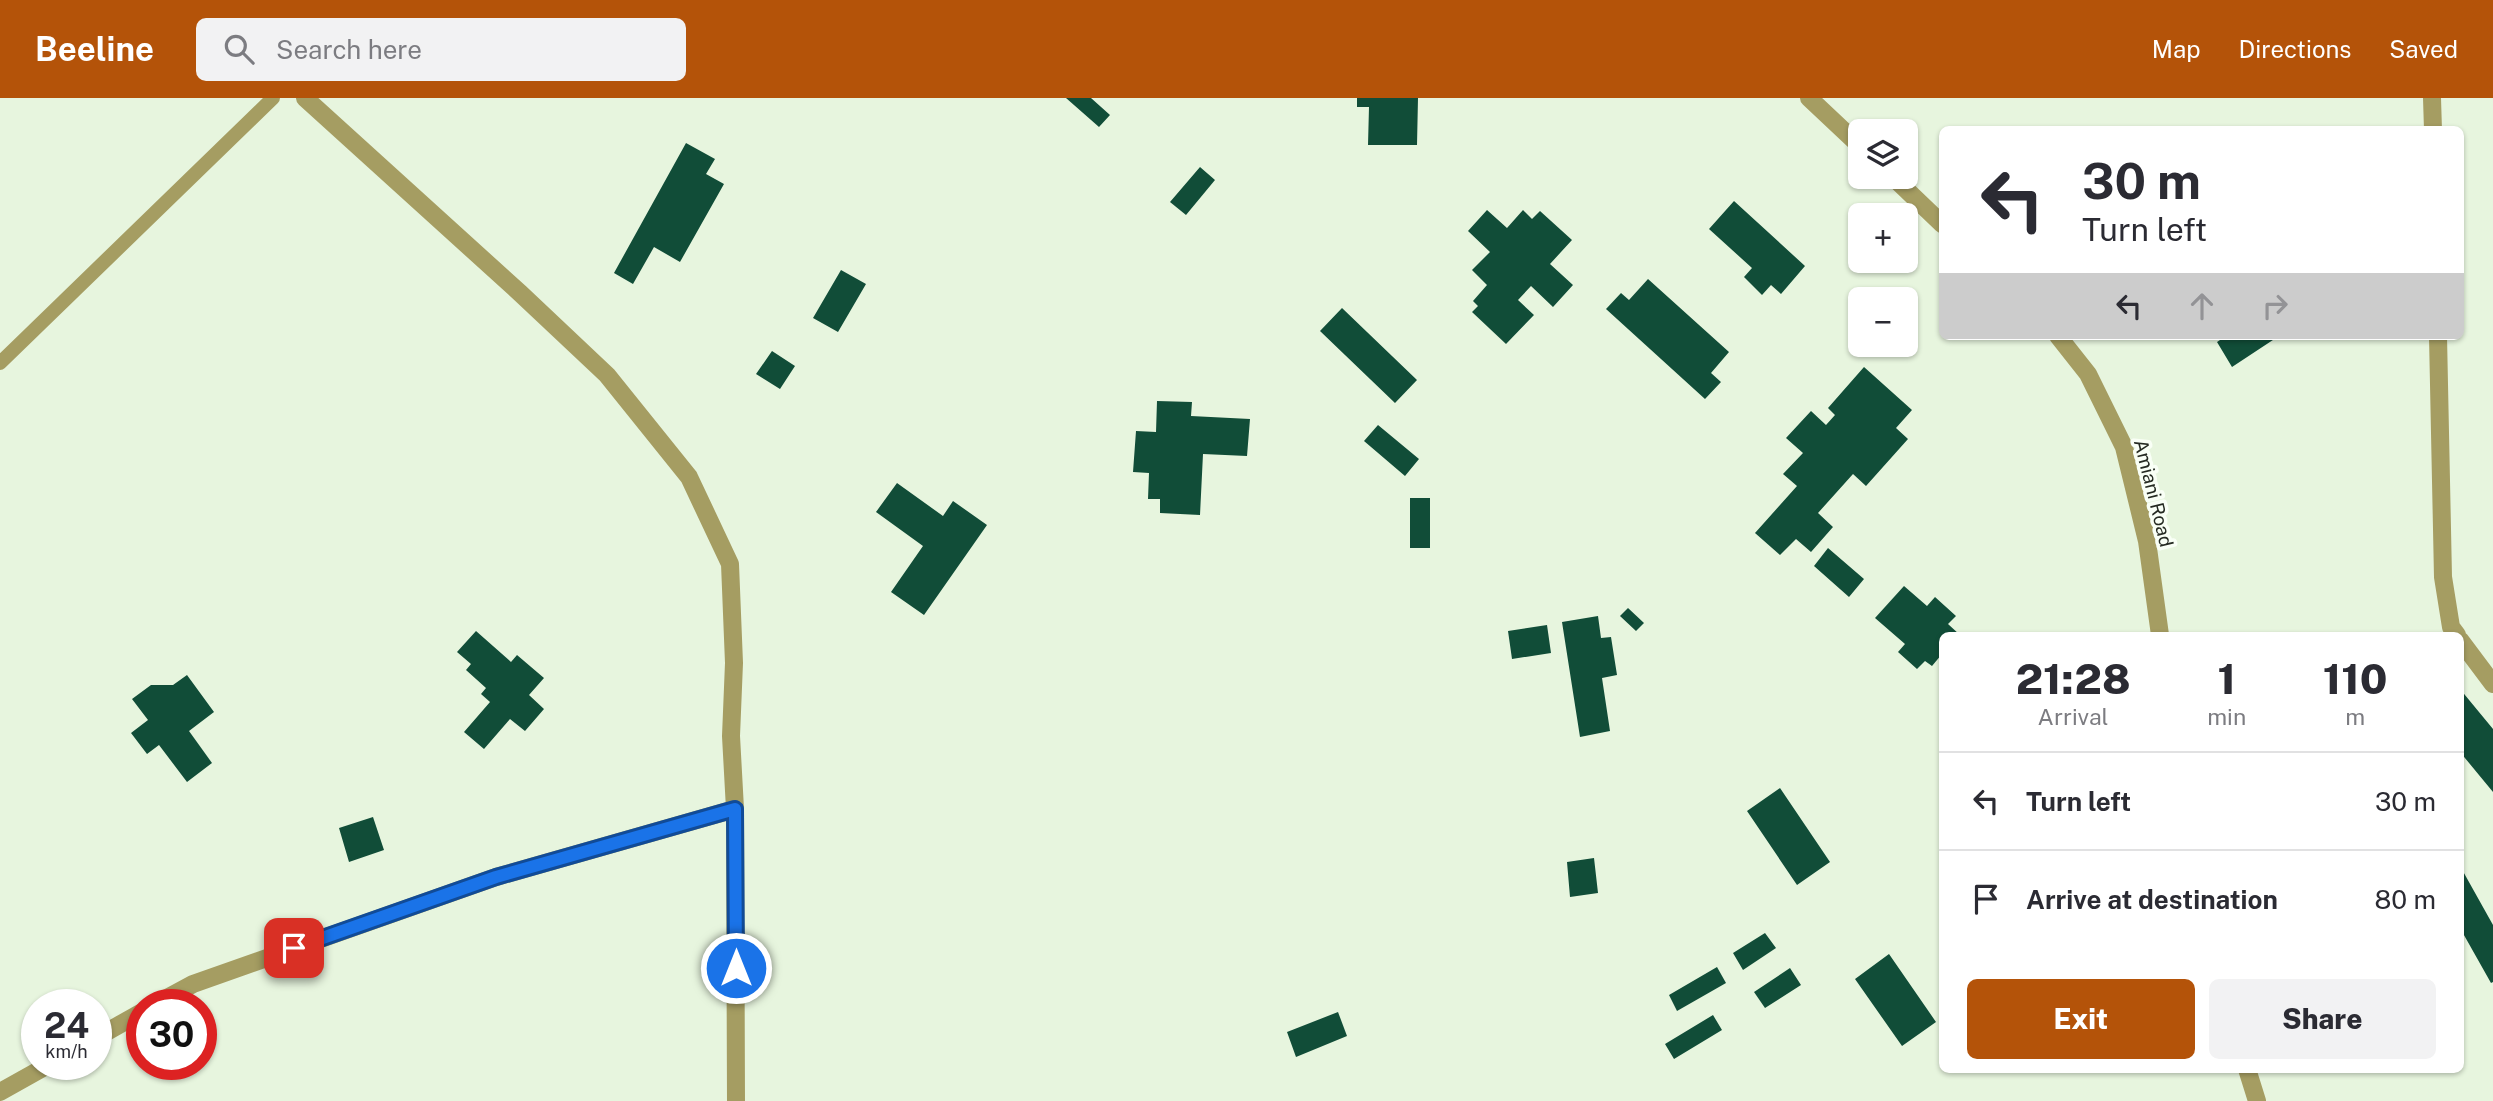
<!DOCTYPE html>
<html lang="en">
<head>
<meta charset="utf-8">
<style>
  body { margin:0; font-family:"Public Sans",sans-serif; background:#f2f2f3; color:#2b2b33; height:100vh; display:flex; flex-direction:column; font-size:26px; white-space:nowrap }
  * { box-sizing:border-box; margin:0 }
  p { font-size:23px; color:#7c7c81 }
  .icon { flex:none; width:38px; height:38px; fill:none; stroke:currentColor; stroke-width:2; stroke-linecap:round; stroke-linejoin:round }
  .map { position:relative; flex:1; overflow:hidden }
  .side { position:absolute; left:1939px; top:534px; width:525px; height:441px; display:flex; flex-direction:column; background:#fff; border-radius:10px; box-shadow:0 2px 5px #0004 }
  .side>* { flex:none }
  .guide { position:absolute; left:1939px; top:28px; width:525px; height:214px; border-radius:10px; box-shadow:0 2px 5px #0004; background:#fff; color:#2b2b33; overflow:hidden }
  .tools { position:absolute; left:1848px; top:21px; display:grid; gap:14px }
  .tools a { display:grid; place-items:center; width:70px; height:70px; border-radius:10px; background:#fff; box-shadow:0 2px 5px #0004; font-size:35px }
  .speed { position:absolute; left:21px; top:891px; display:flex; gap:14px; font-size:35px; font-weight:700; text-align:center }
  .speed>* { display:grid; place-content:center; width:91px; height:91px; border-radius:50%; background:#fff; box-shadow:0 2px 5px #0004; line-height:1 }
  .speed small { font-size:18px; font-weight:400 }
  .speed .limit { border:10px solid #d22; background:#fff; color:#111 }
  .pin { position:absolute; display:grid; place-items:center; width:60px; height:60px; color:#fff; margin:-30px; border-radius:14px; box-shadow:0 4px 10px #0006 }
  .me { position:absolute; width:77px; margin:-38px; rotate:0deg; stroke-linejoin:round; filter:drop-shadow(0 0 5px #0008) }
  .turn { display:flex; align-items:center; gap:24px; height:147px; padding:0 28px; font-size:32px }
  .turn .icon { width:91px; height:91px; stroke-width:2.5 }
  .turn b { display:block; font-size:49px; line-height:60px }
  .lanes { display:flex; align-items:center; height:66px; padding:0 28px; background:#0003; justify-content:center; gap:35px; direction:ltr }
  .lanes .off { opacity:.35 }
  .eta { display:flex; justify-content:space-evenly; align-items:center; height:119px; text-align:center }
  .eta b { font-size:42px; font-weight:800; line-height:49px }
  .cta { display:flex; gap:14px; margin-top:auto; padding:14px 28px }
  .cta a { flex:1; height:80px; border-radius:10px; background:#b45309; color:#fff; font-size:28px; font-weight:800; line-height:80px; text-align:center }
  .cta a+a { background:#f2f2f3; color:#2b2b33 }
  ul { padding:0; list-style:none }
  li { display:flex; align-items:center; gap:21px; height:98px; padding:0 28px; border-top:2px solid #e1e1e2 }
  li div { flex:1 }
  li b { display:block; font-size:26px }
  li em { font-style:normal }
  header { display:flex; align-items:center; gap:42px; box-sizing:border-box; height:98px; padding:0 35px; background:#b45309; color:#fff }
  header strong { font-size:33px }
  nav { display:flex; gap:38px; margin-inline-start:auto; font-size:24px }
  .search { width:490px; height:63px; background:#f2f2f3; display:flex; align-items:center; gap:18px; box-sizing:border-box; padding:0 24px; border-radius:10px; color:#7c7c81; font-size:26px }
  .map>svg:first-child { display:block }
  .building { fill:#114d38 }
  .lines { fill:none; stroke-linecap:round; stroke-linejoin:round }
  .service { stroke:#a59d62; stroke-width:14 }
  .minor { stroke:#a59d62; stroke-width:18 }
  .route-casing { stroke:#114b97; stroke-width:18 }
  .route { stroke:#1a73e8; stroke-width:12 }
  .labels { text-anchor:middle; stroke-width:7; stroke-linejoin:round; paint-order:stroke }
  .street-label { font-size:19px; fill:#252a22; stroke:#f9fff6 }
</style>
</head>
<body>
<header>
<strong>Beeline</strong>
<div class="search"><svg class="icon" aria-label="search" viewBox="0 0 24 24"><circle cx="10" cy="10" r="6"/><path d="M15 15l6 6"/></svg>Search here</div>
<nav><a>Map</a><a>Directions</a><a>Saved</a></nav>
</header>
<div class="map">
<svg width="2493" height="1003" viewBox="0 0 2493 1003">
  <rect width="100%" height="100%" fill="#e7f5de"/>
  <!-- building -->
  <path class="building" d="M1066 0H1091L1110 17 1099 29Z
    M1357 0H1418L1417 47H1368L1369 9H1357Z
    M686 45 715 61 706 76 724 86 680 164 654 149 633 186 614 175Z
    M1200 69 1215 82 1186 117 1170 104Z
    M1734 103 1805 168 1781 196 1771 187 1762 197 1744 179 1752 170 1709 131Z
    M1487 112 1507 130 1523 112 1532 121 1540 113 1572 142 1550 166 1573 187 1553 209 1531 188 1518 202 1534 217 1506 246 1472 214 1478 208 1473 203 1487 187 1472 172 1490 154 1468 133Z
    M841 172 866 186 838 234 813 220Z
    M1648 181 1729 254 1711 275 1721 284 1705 301 1606 211 1621 195 1629 202Z
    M1342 210 1417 282 1395 305 1320 233Z
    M2226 238H2279L2232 269 2217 244Z
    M772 253 795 268 780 291 756 276Z
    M1864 269 1912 312 1896 330 1908 341 1866 388 1853 376 1818 415 1833 429 1811 454 1796 441 1780 457 1755 435 1797 388 1783 376 1803 355 1786 340 1811 313 1826 327 1835 317 1828 310Z
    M1157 303 1192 304 1191 318 1250 321 1247 358 1203 356 1200 417 1160 415V401H1148L1149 375 1133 374 1136 333 1156 334Z
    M1378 327 1419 361 1405 378 1364 343Z
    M897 385 943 418 953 403 987 427 924 517 891 494 923 448 876 414Z
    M1410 400H1430V450H1410Z
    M1828 450 1864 481 1849 499 1814 468Z
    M1904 488 1927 508 1935 499 1956 518 1948 526 1960 537H1942V556L1932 568 1925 563 1917 571 1898 554 1905 546 1875 520Z
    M1628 510 1644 525 1636 533 1620 518Z
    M1598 518 1601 540 1611 539 1617 577 1602 580 1610 633 1580 639 1562 524Z
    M1547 527 1551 555 1512 561 1508 533Z
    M476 533 511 564 517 557 544 580 529 597 544 611 525 633 510 621 484 651 464 634 490 604 481 596 486 590 466 572 471 566 457 554Z
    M187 577 214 614 189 633 212 665 187 684 159 647 147 656 131 635 148 622 132 601 151 587H173Z
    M2460 591 2493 631V694L2460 654Z
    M1780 690 1830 764 1797 787 1747 713Z
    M373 719 384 752 349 764 339 730Z
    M1594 760 1598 795 1570 799 1567 764Z
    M2460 768 2493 827V884L2491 885 2460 830Z
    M1765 835 1776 850 1743 872 1733 855Z
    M1889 856 1936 924 1902 948 1855 881Z
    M1717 869 1726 885 1677 913 1669 897Z
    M1790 870 1801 887 1765 910 1754 894Z
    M1338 914 1347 938 1296 959 1287 934Z
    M1713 917 1722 932 1674 961 1665 946Z"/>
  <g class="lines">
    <!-- service -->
    <path class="service" d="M0 265 273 0"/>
    <!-- minor -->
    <path class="minor" d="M305 0 520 195 607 277 689 379 730 466 734 565 731 638 735 711 736 1003
      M1809 0 1860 48
      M2432 0 2433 32
      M1893 79 1942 126
      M2058 238 2088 276 2124 349 2147 443 2160 537
      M2438 238 2443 479 2451 529 2457 537
      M2460 542 2493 586
      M156 906 193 886 496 779 735 711
      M96 940 142 914
      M2247 971 2257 1003
      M0 994 50 966"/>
  </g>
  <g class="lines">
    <!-- route casing -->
    <g class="route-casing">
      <path id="route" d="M294 850 496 779 735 711 736 870"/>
    </g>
    <!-- route -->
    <use href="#route" class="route"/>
  </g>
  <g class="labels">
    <!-- street labels -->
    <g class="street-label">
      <text transform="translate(2154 395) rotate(76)" y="7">Amiani Road</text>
    </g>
  </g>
</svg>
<div class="tools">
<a><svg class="icon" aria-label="layers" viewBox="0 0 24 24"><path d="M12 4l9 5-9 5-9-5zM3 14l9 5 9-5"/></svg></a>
<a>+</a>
<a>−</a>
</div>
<div class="speed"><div>24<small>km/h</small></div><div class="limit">30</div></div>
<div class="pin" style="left:294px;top:850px;background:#d93025"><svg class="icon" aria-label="arrive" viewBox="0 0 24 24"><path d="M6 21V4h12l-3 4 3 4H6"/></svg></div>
<svg class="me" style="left:736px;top:870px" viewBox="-20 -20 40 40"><circle r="17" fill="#1a73e8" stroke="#fff" stroke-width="3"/><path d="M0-11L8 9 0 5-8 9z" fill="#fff"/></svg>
<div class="guide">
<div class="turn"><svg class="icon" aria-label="left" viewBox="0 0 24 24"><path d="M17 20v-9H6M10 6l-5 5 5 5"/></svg><div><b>30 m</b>Turn left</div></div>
<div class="lanes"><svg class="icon" aria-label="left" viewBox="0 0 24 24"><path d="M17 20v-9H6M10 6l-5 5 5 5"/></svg><svg class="icon off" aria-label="ahead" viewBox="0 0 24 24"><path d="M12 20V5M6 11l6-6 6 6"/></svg><svg class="icon off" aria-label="right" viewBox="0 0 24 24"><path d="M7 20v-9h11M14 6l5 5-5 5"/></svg></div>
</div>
<section class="side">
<div class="eta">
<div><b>21:28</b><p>Arrival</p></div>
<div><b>1</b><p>min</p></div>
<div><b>110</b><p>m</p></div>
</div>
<ul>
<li><svg class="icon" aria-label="left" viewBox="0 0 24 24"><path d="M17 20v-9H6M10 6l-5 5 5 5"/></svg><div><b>Turn left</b></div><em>30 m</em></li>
<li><svg class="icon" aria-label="arrive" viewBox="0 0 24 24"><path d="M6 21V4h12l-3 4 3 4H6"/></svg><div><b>Arrive at destination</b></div><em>80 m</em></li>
</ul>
<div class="cta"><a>Exit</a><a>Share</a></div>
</section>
</div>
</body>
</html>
